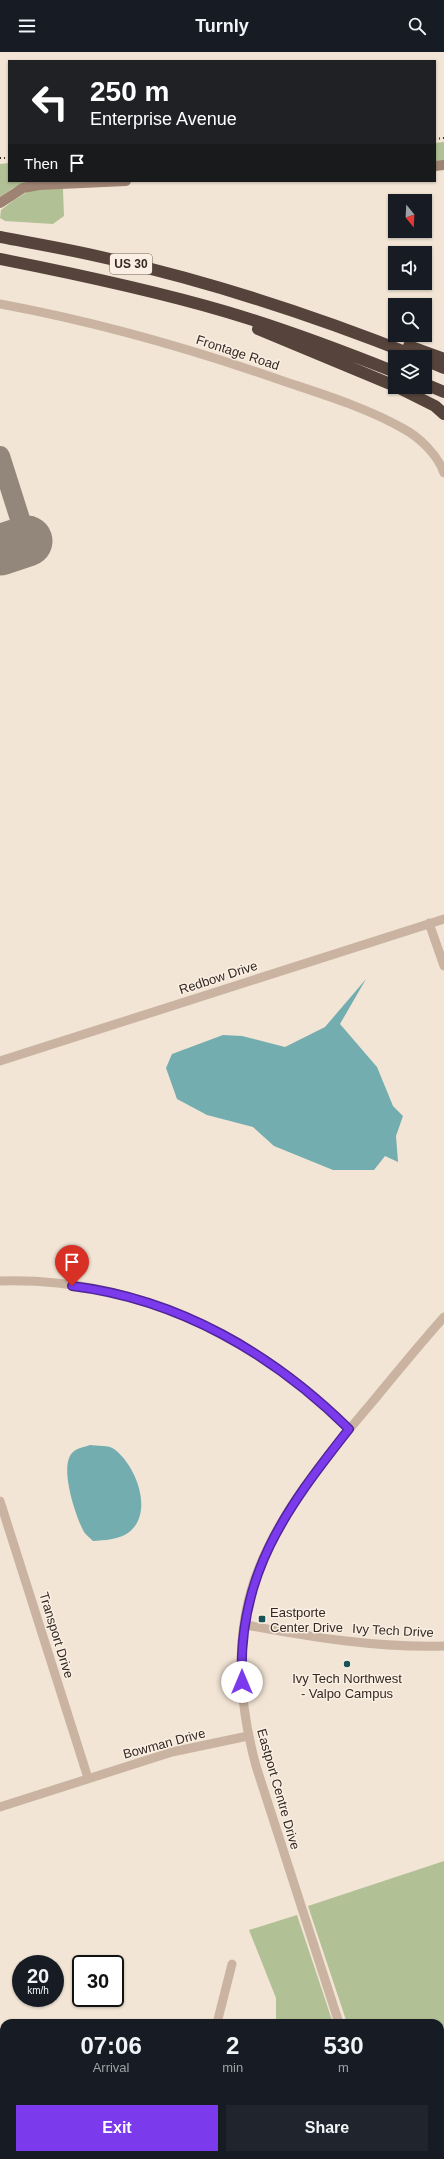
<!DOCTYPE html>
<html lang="en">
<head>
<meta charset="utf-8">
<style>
  body { margin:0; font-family:Arial,sans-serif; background:#20242c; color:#f1f3f6; height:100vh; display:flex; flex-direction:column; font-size:15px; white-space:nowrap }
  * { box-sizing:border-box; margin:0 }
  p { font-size:13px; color:#9ea1a6 }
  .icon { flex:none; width:22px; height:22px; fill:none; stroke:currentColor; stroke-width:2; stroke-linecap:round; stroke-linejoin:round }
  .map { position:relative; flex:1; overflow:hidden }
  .drawer { position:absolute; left:0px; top:1967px; width:444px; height:140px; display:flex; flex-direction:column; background:#171b24; border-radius:12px 12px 0 0; box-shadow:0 1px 3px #0004 }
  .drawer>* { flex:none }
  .guide { position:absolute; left:8px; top:8px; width:428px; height:122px; border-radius:0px; box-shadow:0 1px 3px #0004; background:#202124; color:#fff; overflow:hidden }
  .needle { width:26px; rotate:162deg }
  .fabs { position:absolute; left:388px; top:142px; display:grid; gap:8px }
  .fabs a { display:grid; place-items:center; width:44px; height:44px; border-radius:0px; background:#171b24; box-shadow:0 1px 3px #0004; font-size:20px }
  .speed { position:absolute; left:12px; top:1903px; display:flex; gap:8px; font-size:20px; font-weight:700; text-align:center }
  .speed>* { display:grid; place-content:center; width:52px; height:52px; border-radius:50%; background:#171b24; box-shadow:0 1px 3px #0004; line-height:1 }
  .speed small { font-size:10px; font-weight:400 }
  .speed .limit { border:2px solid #111; border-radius:6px; background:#fff; color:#111 }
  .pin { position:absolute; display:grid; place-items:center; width:34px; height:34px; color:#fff; margin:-41px -17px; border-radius:50% 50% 50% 0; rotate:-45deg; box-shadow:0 0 4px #0007 }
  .pin .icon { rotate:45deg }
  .me { position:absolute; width:44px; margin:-22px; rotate:0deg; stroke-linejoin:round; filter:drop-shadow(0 0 3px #0008) }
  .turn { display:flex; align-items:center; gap:14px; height:84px; padding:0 16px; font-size:18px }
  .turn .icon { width:52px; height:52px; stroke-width:2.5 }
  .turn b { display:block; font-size:28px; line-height:34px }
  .then { display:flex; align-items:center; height:38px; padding:0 16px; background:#0003; gap:8px; font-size:15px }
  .eta { display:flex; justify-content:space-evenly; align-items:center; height:68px; text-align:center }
  .eta b { font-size:24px; font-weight:600; line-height:28px }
  .primary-button { display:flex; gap:8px; margin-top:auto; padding:8px 16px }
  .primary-button a { flex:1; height:46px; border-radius:0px; background:#7c3aed; color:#fff; font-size:16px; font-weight:600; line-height:46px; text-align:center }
  .primary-button a+a { background:#20242c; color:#f1f3f6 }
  header { display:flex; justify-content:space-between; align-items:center; height:52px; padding:0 16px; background:#171b24; font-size:18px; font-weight:600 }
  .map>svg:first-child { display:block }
  .green { fill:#b2c195 }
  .water { fill:#73adb0 }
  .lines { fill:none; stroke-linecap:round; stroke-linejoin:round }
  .taxiway { stroke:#93877c; stroke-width:20 }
  .runway { stroke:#93877c; stroke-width:51 }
  .street { stroke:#cab4a1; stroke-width:9 }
  .secondary { stroke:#9e8373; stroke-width:10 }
  .highway { stroke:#56433b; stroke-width:12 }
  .rail { stroke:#342924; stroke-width:2; stroke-dasharray:1 3; stroke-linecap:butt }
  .route-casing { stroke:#51269a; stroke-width:10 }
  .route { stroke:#7c3aed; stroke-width:7 }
  .poi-dot { fill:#185357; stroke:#faefe2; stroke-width:1.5 }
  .labels { text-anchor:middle; stroke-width:3; stroke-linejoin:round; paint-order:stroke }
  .shield { fill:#faefe2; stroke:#6f645d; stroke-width:1 }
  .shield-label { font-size:12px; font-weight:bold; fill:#342924 }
  .street-label { font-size:13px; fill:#342924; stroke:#faefe2 }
  .poi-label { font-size:13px; fill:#342924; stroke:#faefe2; text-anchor:start }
</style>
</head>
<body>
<header><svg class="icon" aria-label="menu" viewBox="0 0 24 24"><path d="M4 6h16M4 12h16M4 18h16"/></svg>Turnly<svg class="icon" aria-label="search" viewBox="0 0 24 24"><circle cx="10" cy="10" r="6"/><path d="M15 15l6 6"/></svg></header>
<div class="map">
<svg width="444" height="2107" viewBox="0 0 444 2107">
  <rect width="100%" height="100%" fill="#f2e5d5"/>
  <!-- green -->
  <path class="green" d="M444 90V109H435V91Z
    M9 111V129H33L13 136 0 145V112Z
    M34 136 63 137 64 164 53 172 5 169 0 166 1 158 14 148Z
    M444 1809V2107H394L393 2103H440V1971H347L308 1854Z
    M297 1863 333 1971H277L276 1968V1946L249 1878Z
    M334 2103H377L378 2107H335Z"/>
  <!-- water -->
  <path class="water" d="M366 927 340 972 377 1015 393 1054 403 1064 396 1084 398 1110 385 1104 374 1118H333L274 1094 253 1075 207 1063 177 1047 166 1016 172 1002 223 983 242 984 285 995 325 975Z
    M90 1393C97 1394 109 1393 114 1397 136 1413 155 1461 128 1481 118 1488 104 1488 93 1489 90 1486 86 1483 84 1480 76 1465 58 1413 73 1400 77 1396 85 1395 90 1393Z"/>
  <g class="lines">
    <!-- taxiway -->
    <path class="taxiway" d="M0 404 27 489"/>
    <!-- runway -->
    <path class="runway" d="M0 498 27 489"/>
    <!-- street -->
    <path class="street" d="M0 252C97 270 192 297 286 330 325 343 367 356 404 377 419 385 438 403 444 421
      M429 871 444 914
      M0 1009 444 867
      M0 1229C133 1225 257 1284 349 1377
      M0 1449 88 1726
      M246 1573C311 1585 377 1596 444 1594
      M0 1755 172 1700 248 1684
      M217 1971 232 1912
      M339 1971 256 1714C240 1655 234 1589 254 1529 278 1460 327 1403 374 1348 397 1320 420 1292 444 1265
      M0 2038 4 2037
      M383 2103 385 2107
      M181 2107 182 2103"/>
    <!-- secondary -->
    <path class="secondary" d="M435 114 444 113
      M0 151 23 136 39 133 126 129"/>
    <!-- highway -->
    <path class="highway" d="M0 185C37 192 73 198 110 207 215 231 318 265 418 305
      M0 207C76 222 152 238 227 260 284 277 340 298 395 320
      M258 277 395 334
      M409 294 444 307
      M425 308 444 316
      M425 332 444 340
      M397 335 435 354 444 362"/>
    <!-- rail -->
    <path class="rail" d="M435 87 444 86
      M0 106H9"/>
  </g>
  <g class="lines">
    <!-- route casing -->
    <g class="route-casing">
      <path id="route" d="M72 1234C179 1247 273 1302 349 1377 286 1457 237 1523 242 1630"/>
    </g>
    <!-- route -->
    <use href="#route" class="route"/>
  </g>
  <!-- markers -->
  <g class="poi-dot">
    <rect x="258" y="1563" width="8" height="8" rx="2"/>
    <circle cx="347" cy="1612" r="4"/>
  </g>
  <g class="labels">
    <!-- shield labels -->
    <rect class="shield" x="110" y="202" width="42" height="20" rx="3"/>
    <g class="shield-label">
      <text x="131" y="216">US 30</text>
    </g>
    <!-- street labels -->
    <g class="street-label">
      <text transform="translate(238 300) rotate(18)" y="5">Frontage Road</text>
      <text transform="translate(218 925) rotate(-18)" y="5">Redbow Drive</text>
      <text transform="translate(393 1578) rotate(3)" y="5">Ivy Tech Drive</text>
      <text transform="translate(57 1583) rotate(73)" y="5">Transport Drive</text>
      <text transform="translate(164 1691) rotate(-15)" y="5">Bowman Drive</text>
      <text transform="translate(279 1737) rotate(74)" y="5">Eastport Centre Drive</text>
    </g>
    <!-- poi labels -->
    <g class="poi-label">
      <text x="270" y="1565">Eastporte<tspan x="270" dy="15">Center Drive</tspan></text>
      <text x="347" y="1631" text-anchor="middle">Ivy Tech Northwest<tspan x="347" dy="15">- Valpo Campus</tspan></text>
    </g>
  </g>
</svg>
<div class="fabs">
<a><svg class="needle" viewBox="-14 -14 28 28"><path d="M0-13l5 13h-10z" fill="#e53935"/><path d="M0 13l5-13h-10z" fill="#9ea1a6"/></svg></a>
<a><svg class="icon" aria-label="sound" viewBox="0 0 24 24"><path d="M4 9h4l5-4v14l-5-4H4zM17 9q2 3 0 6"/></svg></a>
<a><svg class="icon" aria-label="search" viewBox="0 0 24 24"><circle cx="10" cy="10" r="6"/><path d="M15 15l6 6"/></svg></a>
<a><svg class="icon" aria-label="layers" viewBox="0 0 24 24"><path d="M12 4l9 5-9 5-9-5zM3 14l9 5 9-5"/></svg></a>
</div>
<div class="speed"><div>20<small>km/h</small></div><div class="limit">30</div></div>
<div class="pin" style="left:72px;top:1234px;background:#d93025"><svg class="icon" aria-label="arrive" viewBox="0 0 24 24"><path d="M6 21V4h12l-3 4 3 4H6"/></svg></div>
<svg class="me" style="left:242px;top:1630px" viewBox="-20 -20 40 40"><circle r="19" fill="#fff"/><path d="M0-13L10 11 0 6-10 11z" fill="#7c3aed"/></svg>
<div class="guide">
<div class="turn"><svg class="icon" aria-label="left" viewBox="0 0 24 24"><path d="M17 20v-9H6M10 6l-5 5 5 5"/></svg><div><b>250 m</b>Enterprise Avenue</div></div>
<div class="then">Then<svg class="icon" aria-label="arrive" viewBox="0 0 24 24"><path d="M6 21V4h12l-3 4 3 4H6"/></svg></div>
</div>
<section class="drawer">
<div class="eta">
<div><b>07:06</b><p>Arrival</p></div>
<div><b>2</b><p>min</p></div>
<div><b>530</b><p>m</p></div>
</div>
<div class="primary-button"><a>Exit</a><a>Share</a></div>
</section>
</div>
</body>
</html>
